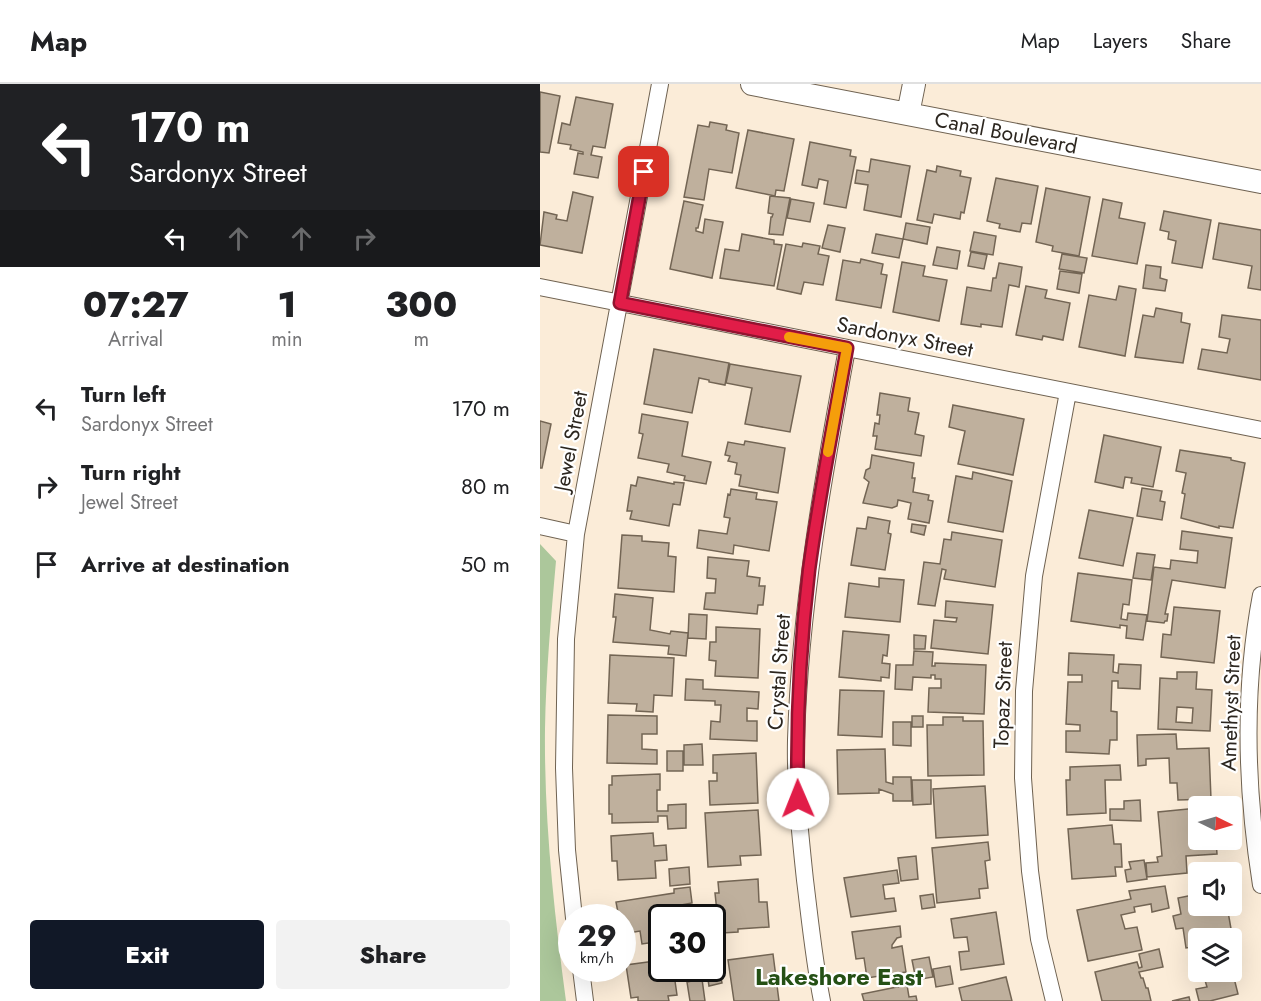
<!DOCTYPE html>
<html lang="en">
<head>
<meta charset="utf-8">
<style>
  body { margin:0; font-family:Jost,sans-serif; background:#f2f2f2; color:#202124; height:100vh; display:flex; flex-direction:column; font-size:22px; white-space:nowrap }
  * { box-sizing:border-box; margin:0 }
  p { font-size:20px; color:#757577 }
  .icon { flex:none; width:33px; height:33px; fill:none; stroke:currentColor; stroke-width:2; stroke-linecap:round; stroke-linejoin:round }
  .map { position:relative; flex:1; overflow:hidden }
  .details { display:flex; flex-direction:column; background:#fff; width:540px }
  .details>* { flex:none }
  .banner { background:#202124; color:#fff; overflow:hidden }
  .needle { width:39px; rotate:95deg }
  .buttons { position:absolute; left:648px; top:712px; display:grid; gap:12px }
  .buttons a { display:grid; place-items:center; width:54px; height:54px; border-radius:6px; background:#fff; box-shadow:0 6px 24px #0002; font-size:30px }
  .speed { position:absolute; left:18px; top:820px; display:flex; gap:12px; font-size:30px; font-weight:700; text-align:center }
  .speed>* { display:grid; place-content:center; width:78px; height:78px; border-radius:50%; background:#fff; box-shadow:0 6px 24px #0002; line-height:1 }
  .speed small { font-size:15px; font-weight:400 }
  .speed .limit { border:3px solid #111; border-radius:9px; background:#fff; color:#111 }
  .pin { position:absolute; display:grid; place-items:center; width:51px; height:51px; color:#fff; margin:-26px; border-radius:12px; box-shadow:0 3px 9px #0006 }
  .me { position:absolute; width:66px; margin:-33px; rotate:359deg; stroke-linejoin:round; filter:drop-shadow(0 0 4px #0008) }
  .turn { display:flex; align-items:center; gap:21px; height:126px; padding:0 30px; font-size:27px }
  .turn .icon { width:78px; height:78px; stroke-width:2.5 }
  .turn b { display:block; font-size:42px; line-height:51px }
  .lanes { display:flex; align-items:center; height:57px; padding:0 30px; background:#0003; justify-content:center; gap:30px; direction:ltr }
  .lanes .off { opacity:.35 }
  .eta { display:flex; justify-content:space-evenly; align-items:center; height:102px; text-align:center }
  .eta b { font-size:36px; font-weight:800; line-height:42px }
  .primary-button { display:flex; gap:12px; margin-top:auto; padding:12px 30px }
  .primary-button a { flex:1; height:69px; border-radius:6px; background:#111827; color:#fff; font-size:24px; font-weight:800; line-height:69px; text-align:center }
  .primary-button a+a { background:#f2f2f2; color:#202124 }
  ul { padding:0; list-style:none }
  li { display:flex; align-items:center; gap:18px; height:78px; padding:0 30px }
  li div { flex:1 }
  li b { display:block; font-size:22px }
  li em { font-style:normal }
  header { display:flex; align-items:center; gap:36px; box-sizing:border-box; height:84px; padding:0 30px; background:#fff; border-bottom:2px solid #e0e0e0 }
  header strong { font-size:28px }
  nav { display:flex; gap:33px; margin-inline-start:auto; font-size:21px }
  main { display:flex; flex:1; min-height:0 }
  .map>svg:first-child { display:block }
  .green { fill:#acc79b }
  .building { fill:#bfb09d; stroke:#736554; stroke-width:1.5; fill-rule:evenodd }
  .lines { fill:none; stroke-linecap:round; stroke-linejoin:round }
  .street-casing { stroke:#6f6251; stroke-width:18 }
  .secondary-casing { stroke:#6f6251; stroke-width:24 }
  .street { stroke:#fff; stroke-width:16 }
  .secondary { stroke:#fff; stroke-width:22 }
  .route-casing { stroke:#92132f; stroke-width:15 }
  .route { stroke:#e11d48; stroke-width:10 }
  .slow { stroke:#f59e0b; stroke-width:10 }
  .labels { text-anchor:middle; stroke-width:4.5; stroke-linejoin:round; paint-order:stroke }
  .street-label { font-size:21px; fill:#2c261f; stroke:#fff }
  .quarter-label { font-size:24px; font-weight:bold; fill:#255015; stroke:#fff }
</style>
</head>
<body>
<header>
<strong>Map</strong>
<nav><a>Map</a><a>Layers</a><a>Share</a></nav>
</header>
<main>
<section class="details">
<div class="banner">
<div class="turn"><svg class="icon" aria-label="left" viewBox="0 0 24 24"><path d="M17 20v-9H6M10 6l-5 5 5 5"/></svg><div><b>170 m</b>Sardonyx Street</div></div>
<div class="lanes"><svg class="icon" aria-label="left" viewBox="0 0 24 24"><path d="M17 20v-9H6M10 6l-5 5 5 5"/></svg><svg class="icon off" aria-label="ahead" viewBox="0 0 24 24"><path d="M12 20V5M6 11l6-6 6 6"/></svg><svg class="icon off" aria-label="ahead" viewBox="0 0 24 24"><path d="M12 20V5M6 11l6-6 6 6"/></svg><svg class="icon off" aria-label="right" viewBox="0 0 24 24"><path d="M7 20v-9h11M14 6l5 5-5 5"/></svg></div>
</div>
<div class="eta">
<div><b>07:27</b><p>Arrival</p></div>
<div><b>1</b><p>min</p></div>
<div><b>300</b><p>m</p></div>
</div>
<ul>
<li><svg class="icon" aria-label="left" viewBox="0 0 24 24"><path d="M17 20v-9H6M10 6l-5 5 5 5"/></svg><div><b>Turn left</b><p>Sardonyx Street</p></div><em>170 m</em></li>
<li><svg class="icon" aria-label="right" viewBox="0 0 24 24"><path d="M7 20v-9h11M14 6l5 5-5 5"/></svg><div><b>Turn right</b><p>Jewel Street</p></div><em>80 m</em></li>
<li><svg class="icon" aria-label="arrive" viewBox="0 0 24 24"><path d="M6 21V4h12l-3 4 3 4H6"/></svg><div><b>Arrive at destination</b></div><em>50 m</em></li>
</ul>
<div class="primary-button"><a>Exit</a><a>Share</a></div>
</section>
<div class="map">
<svg width="721" height="917" viewBox="0 0 721 917">
  <rect width="100%" height="100%" fill="#fbecd8"/>
  <!-- green -->
  <path class="green" d="M0 460 16 477C11 533 6 589 5 645 4 736 14 827 26 917H0Z"/>
  <!-- building -->
  <path class="building" d="M0 8 20 12 9 69 0 68Z
    M36 13 73 20 65 64 53 62 51 71 62 73 58 94 34 90 38 69 43 70V68L30 65 31 61 18 59 22 39 30 41Z
    M170 38 187 41 186 46 199 49 192 89 169 85 164 116 144 113 158 41 169 43Z
    M208 46 254 55 244 107 236 106 235 112 196 104Z
    M270 58 311 66 310 72 316 73 306 124 284 120 288 97 279 95 277 104 262 101Z
    M331 75 370 82 361 133 324 126 328 101 315 99 317 86 329 88Z
    M397 82 421 87 420 92 431 94 424 129 421 128 420 135 394 130 392 139 377 136 387 86 396 88Z
    M456 94 498 102 491 140 482 139 480 148 459 144 460 140 447 137Z
    M506 104 550 113 539 172 512 167 513 162 496 158Z
    M33 108 53 113 42 169 0 161 4 128 17 131 16 135 27 137Z
    M230 112 250 114 243 151 229 150 231 133H232L233 130 228 129Z
    M251 115 274 119 270 138 247 134Z
    M563 115 582 119 579 134 605 139 597 180 552 172Z
    M144 117 163 121 158 144H156V147L163 149 165 135 183 138 172 194 130 185Z
    M624 127 671 136 662 184 632 179 636 157 628 155 629 148 620 146Z
    M366 139 390 143 387 160 363 155Z
    M679 139 721 146V206L708 204 712 182 673 175Z
    M288 141 305 144 300 168 282 164Z
    M434 148 456 152 453 171 430 167Z
    M202 150 234 156V160L242 161 234 202 180 194 185 165 199 167Z
    M336 150 363 155 359 174 332 169Z
    M263 159 280 162 278 170 289 172 283 201 264 198 261 210 237 205 246 160 262 163Z
    M397 163 420 167 417 185 393 181Z
    M431 168 447 171 444 185 428 182Z
    M522 170 547 174 544 189 519 185Z
    M321 175 343 180 341 190 347 191 341 224 296 216 303 176 320 179Z
    M362 178 385 182 383 192 407 196 399 237 353 228Z
    M459 179 482 183 479 203 469 201 462 243 441 240V243L421 240 427 203 451 207 453 194H456Z
    M606 181 621 183 620 194 627 196 625 207 603 204Z
    M520 187 542 190 539 209 517 205Z
    M486 202 507 206 505 214 530 219 523 256 503 252 502 256 476 251Z
    M579 202 596 205 585 272 539 263 549 211 576 216Z
    M616 224 642 229 641 238 650 240 643 279 595 273 603 231 614 233Z
    M682 231 721 236V296L658 285 662 265 687 269 690 255 679 253Z
    M114 265 189 279 185 301 169 298V296L159 294 152 329 104 320Z
    M190 280 261 292 250 348 205 340 212 304 186 299Z
    M340 309 370 314 368 327 379 329 375 350 384 352 381 372 335 365 337 352H333L335 339 339 340 340 331H337Z
    M413 321 484 335 473 391 418 380 425 347 409 343Z
    M102 330 148 338 142 372 171 378 166 400 144 396 145 392 127 388 129 380 98 374 103 350 99 349Z
    M0 337 11 340 2 384H0Z
    M564 351 621 363 613 403 591 399 592 394 585 393 583 404 555 398Z
    M205 357 245 364 238 409 199 402 201 391 195 390 197 379 188 377 190 372 185 371 188 358 204 361Z
    M640 366 691 374V376L705 379 693 444 679 442V444L641 434 645 410 642 409 646 389 636 387Z
    M332 371 374 379 372 394H375L373 408 389 411 388 416 393 417 389 439 368 435 371 419 358 416 357 422 352 424 323 419 329 398 324 394 326 386 330 384Z
    M433 388 472 397 463 448 408 438 416 392 432 395Z
    M98 393 134 400V398L144 399 140 421 133 420 129 442 90 435 92 427H87L91 401 96 402Z
    M602 404 622 407 620 417 625 418 622 436 597 432Z
    M191 405 217 409 216 415 237 418 229 467 194 461 193 470 157 464 159 446 187 450 190 434 184 433 188 410 190 411Z
    M549 426 593 434 583 482 539 474Z
    M328 433 350 437 348 449 351 450 345 486 311 481 317 444 326 445Z
    M372 440 386 442 384 451 371 448Z
    M642 447 692 454 685 504 632 496 625 530H628L627 537H625L624 539 607 537 614 483 630 485 631 476 657 479 658 467 640 465Z
    M412 448 462 456 455 503 404 495 406 486 402 485 395 522 378 520 384 478 400 480 404 455 411 456Z
    M82 451 102 452V457L129 459 128 472 136 473 134 508 78 504Z
    M597 469 615 471 611 496 593 494Z
    M168 473 209 477 207 492 220 494 219 502H225L223 521H218L217 530 164 525 166 509H175L176 495 167 494Z
    M538 489 592 496 589 521 583 520 581 535 587 536 588 529 607 531 603 556 586 554 587 542 580 541V544L531 537Z
    M339 494 364 496 360 538 305 533 309 499 339 503Z
    M75 510 113 514 110 546 130 550 131 547 148 549 146 572 128 570 129 562 73 558 76 533H73Z
    M406 517 453 521 448 570 391 564 394 536 416 538 417 534 405 533Z
    M634 523 680 527 674 579 621 573 623 550 631 551Z
    M149 530 167 531 166 555 148 554Z
    M176 543 220 545 218 594 175 592 176 577 169 576 170 558H176Z
    M303 547 349 551 347 572 343 571 342 579 350 580 349 594 341 593V597L299 593Z
    M374 551 386 552 385 565H374Z
    M374 567 393 568 392 582H395V579L446 581 444 630 388 628 389 604H401V595H395V591H391V594L373 593 372 606 355 605 356 581H373Z
    M529 569 574 571 573 588 578 589 579 580 601 581 600 605 578 604V597H572L571 627 577 628V656H570L569 670 526 668V647H540V641L526 640 528 598H542V591H528Z
    M70 571 134 574 132 612 114 611 113 628 96 627 97 620 68 619Z
    M637 588H657L656 605 672 606 670 647 618 645 620 594 637 595ZM637 623 653 624 652 639 636 638Z
    M146 595 163 596V605L219 608 218 625 207 624V637H217V657L170 655 171 637 180 638 181 621H175V617L145 616Z
    M300 606 344 607 342 653 298 651Z
    M68 631 117 632V650H102V665L117 666V680L67 679Z
    M372 632H383V643H372Z
    M403 633H423V637H443L444 691 388 692 387 641H403Z
    M353 638H371V662L353 661Z
    M636 650 637 665 669 664 671 715 638 716 637 699H630L629 674 606 675V681L598 682 597 651Z
    M162 660 163 681H144V661Z
    M345 665 346 698 353 700V693H371L372 717H353V710L339 705V709L298 710 297 666Z
    M127 667H143V687H127Z
    M216 669 218 719 170 721 169 697H177V689H173V671Z
    M580 681 581 696H565L566 729 527 731 526 696H530V683Z
    M120 690V706H117V727H128V721L146 720V744L128 745 127 732H118V738L72 739V730H69V701H72V692Z
    M372 696H391V720L373 721Z
    M445 702 448 751 396 754 393 705Z
    M600 716 601 737 570 736V725H584V717Z
    M658 724V756H676L677 770 646 772 647 789 607 793 606 779 618 778 617 773 622 772 618 728Z
    M218 726 221 771 200 772 201 781 168 783 165 729Z
    M572 741 574 760H581L582 783H575L576 792 532 795 528 745Z
    M113 749 114 762 126 761 127 776 115 777 116 794 78 796 77 777H72L71 752Z
    M448 758 450 776 445 777 448 804 439 805 440 814 397 819 392 764Z
    M376 772 378 795 361 797 358 774Z
    M604 776 607 795 587 798 585 786 591 785 589 778Z
    M149 783 150 800 130 802 129 785Z
    M357 786 359 799 343 801 345 815 354 814 356 827 311 833 304 794Z
    M218 795 219 818H227L229 843 198 845V848L182 849 181 828H177L175 809H179L178 798Z
    M625 802 629 824 612 828 611 820 594 823 595 828 581 831 585 845 597 843 602 866 548 877 537 826 591 815 589 807Z
    M150 803 152 819 135 822 137 834H122V857L102 860 100 847 82 850V834H79L76 818 134 809V805Z
    M393 810 395 823 382 825 380 812Z
    M658 810V822H687L693 856 658 855V862L646 864 643 844 636 845 633 832 641 830 638 814Z
    M456 828 464 880 421 886 419 868 429 867 427 853 414 854 411 835Z
    M360 842 361 853 357 854 352 861V864L362 862 366 888 327 894 324 874 316 875 312 848Z
    M693 863 698 883 692 885V864Z
    M172 864H175L182 899 169 902 167 889 163 890 162 885H172Z
    M619 865 623 883 599 888 601 894H603L606 904H608L611 917H562L555 888 597 878 599 884 602 883 599 870Z
    M233 870 239 917H194L188 876Z
    M658 872V888H692V886L698 910 670 917H659L656 905 667 903 664 893 657 895 652 874Z
    M389 873 393 893 376 896 372 876Z
    M122 876V885H124L125 891 134 890 137 911 128 912 129 917H98V913L91 914 86 881Z
    M410 882 413 900 396 903 393 885Z
    M466 893 472 917H422L419 904Z
    M162 895 165 917H150L147 898Z
    M367 901 369 913 376 912 377 917H324L322 910Z
    M649 913 650 917H632Z"/>
  <g class="lines">
    <!-- street casing -->
    <g class="street-casing">
      <path id="street" d="M0 203 721 346
        M0 442 36 450
        M721 511C703 606 706 706 721 801
        M34 834 27 766 24 684 26 555 36 450 120 0
        M41 885 45 917
        M282 917C274 877 270 836 265 796 260 749 255 702 256 656 260 523 283 394 307 265
        M514 917 499 855 490 787 483 694 484 607 494 492 528 308"/>
    </g>
    <!-- secondary casing -->
    <g class="secondary-casing">
      <path id="secondary" d="M212 0 721 98
        M368 30 374 0"/>
    </g>
    <!-- street -->
    <use href="#street" class="street"/>
    <!-- secondary -->
    <use href="#secondary" class="secondary"/>
  </g>
  <g class="lines">
    <!-- route casing -->
    <g class="route-casing">
      <path id="route" d="M104 88 80 219 307 264C294 338 279 412 269 486 260 562 256 639 258 715"/>
    </g>
    <!-- route -->
    <use href="#route" class="route"/>
    <!-- slow -->
    <path class="slow" d="M249 253 307 264 288 368"/>
  </g>
  <g class="labels">
    <!-- street labels -->
    <g class="street-label">
      <text transform="translate(466 49) rotate(11)" y="7">Canal Boulevard</text>
      <text transform="translate(365 253) rotate(11)" y="7">Sardonyx Street</text>
      <text transform="translate(31 357) rotate(-79)" y="7">Jewel Street</text>
      <text transform="translate(239 588) rotate(-86)" y="7">Crystal Street</text>
      <text transform="translate(463 611) rotate(-88)" y="7">Topaz Street</text>
      <text transform="translate(691 619) rotate(-88)" y="7">Amethyst Street</text>
    </g>
    <!-- quarter labels -->
    <g class="quarter-label">
      <text x="299" y="901">Lakeshore East</text>
    </g>
  </g>
</svg>
<div class="buttons">
<a><svg class="needle" viewBox="-14 -14 28 28"><path d="M0-13l5 13h-10z" fill="#e53935"/><path d="M0 13l5-13h-10z" fill="#757577"/></svg></a>
<a><svg class="icon" aria-label="sound" viewBox="0 0 24 24"><path d="M4 9h4l5-4v14l-5-4H4zM17 9q2 3 0 6"/></svg></a>
<a><svg class="icon" aria-label="layers" viewBox="0 0 24 24"><path d="M12 4l9 5-9 5-9-5zM3 14l9 5 9-5"/></svg></a>
</div>
<div class="speed"><div>29<small>km/h</small></div><div class="limit">30</div></div>
<div class="pin" style="left:104px;top:88px;background:#d93025"><svg class="icon" aria-label="arrive" viewBox="0 0 24 24"><path d="M6 21V4h12l-3 4 3 4H6"/></svg></div>
<svg class="me" style="left:258px;top:715px" viewBox="-20 -20 40 40"><circle r="19" fill="#fff"/><path d="M0-13L10 11 0 6-10 11z" fill="#e11d48"/></svg>
</div>
</main>
</body>
</html>
